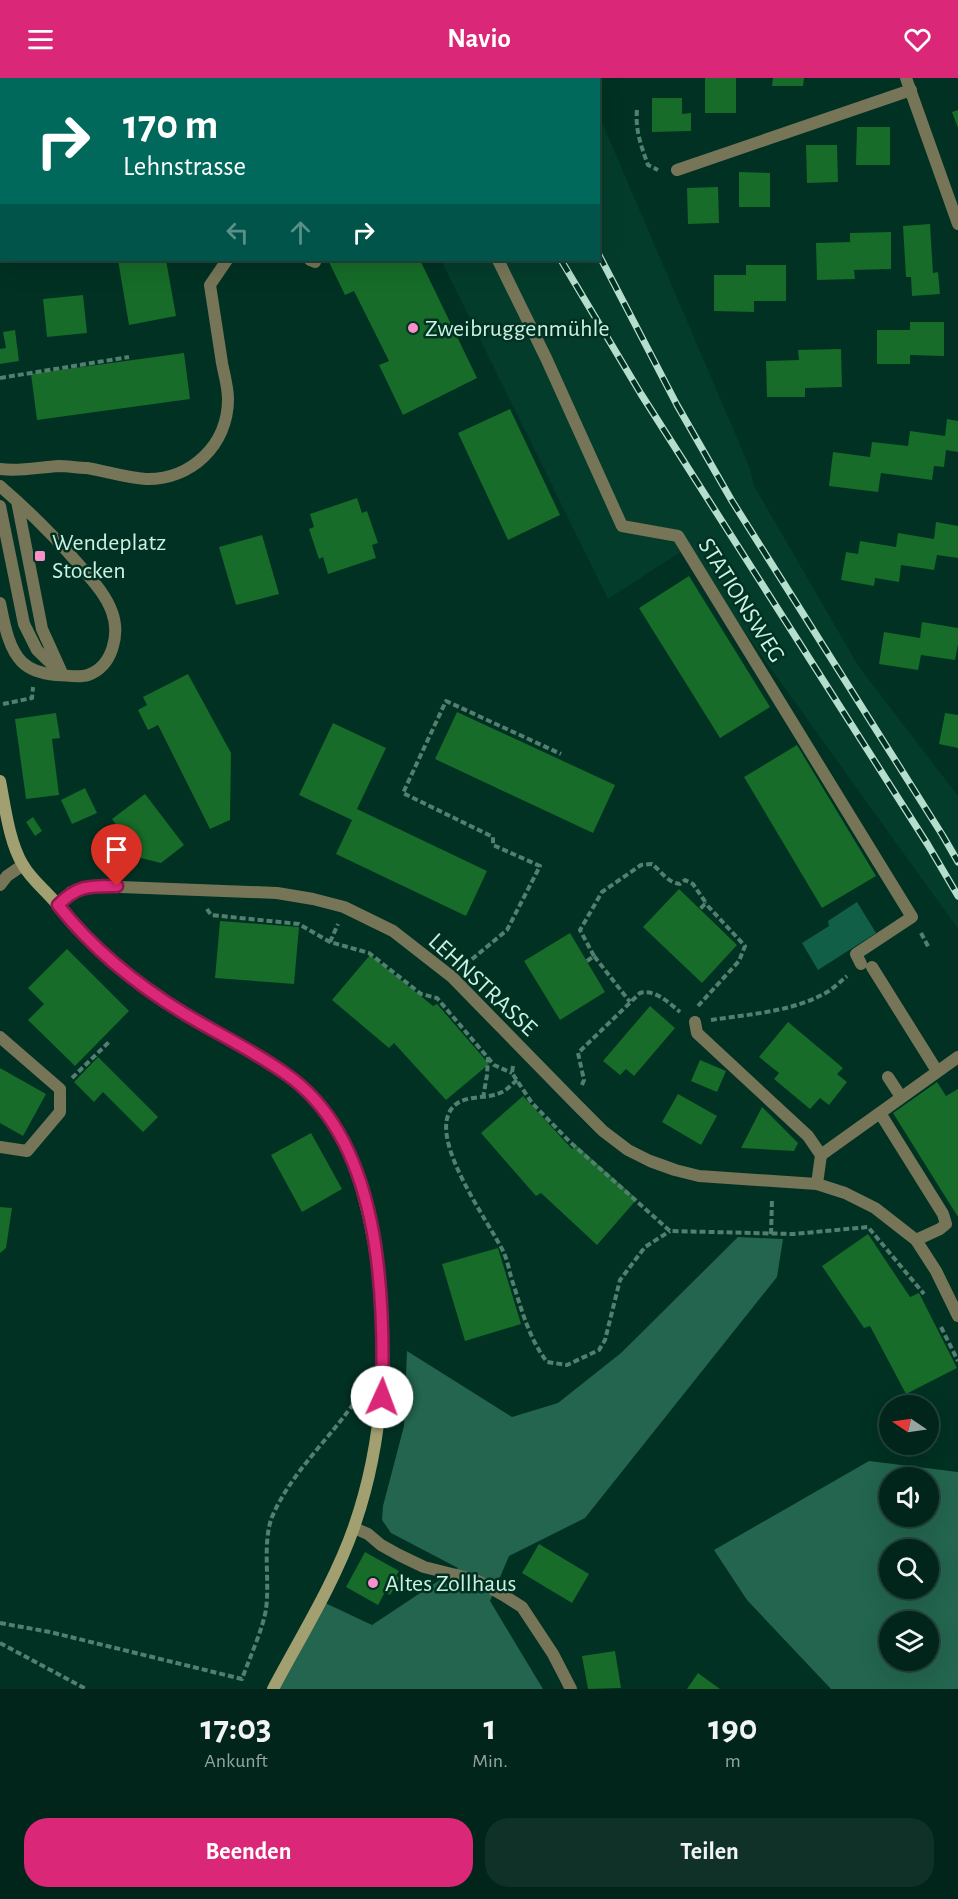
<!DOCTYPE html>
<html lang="de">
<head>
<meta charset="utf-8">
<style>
  body { margin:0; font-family:"Alegreya Sans",sans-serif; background:#0f3127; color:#f1f3f6; height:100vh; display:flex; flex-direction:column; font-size:22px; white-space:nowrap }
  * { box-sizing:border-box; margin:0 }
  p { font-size:20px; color:#96a5a2 }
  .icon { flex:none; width:33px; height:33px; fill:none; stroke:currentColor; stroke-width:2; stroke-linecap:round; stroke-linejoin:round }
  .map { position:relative; height:1611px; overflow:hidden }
  .details { display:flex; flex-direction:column; background:#01251a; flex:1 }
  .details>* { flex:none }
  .top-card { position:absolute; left:0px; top:0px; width:600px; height:183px; box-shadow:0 6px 24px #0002,0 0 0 2px #234239; background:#00695c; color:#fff; overflow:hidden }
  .needle { width:39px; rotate:283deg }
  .buttons { position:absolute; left:879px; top:1317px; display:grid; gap:12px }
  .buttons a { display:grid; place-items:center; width:60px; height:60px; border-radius:50%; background:#01251a; box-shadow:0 6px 24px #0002,0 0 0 2px #234239; font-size:30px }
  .pin { position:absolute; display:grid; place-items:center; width:51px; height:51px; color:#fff; margin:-62px -26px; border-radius:50% 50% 50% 0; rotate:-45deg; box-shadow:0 0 6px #0007 }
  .pin .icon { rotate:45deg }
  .me { position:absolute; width:66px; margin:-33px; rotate:2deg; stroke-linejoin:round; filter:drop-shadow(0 0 4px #0008) }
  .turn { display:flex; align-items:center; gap:21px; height:126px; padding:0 24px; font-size:27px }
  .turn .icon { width:78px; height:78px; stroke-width:2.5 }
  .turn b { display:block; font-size:42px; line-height:51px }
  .lanes { display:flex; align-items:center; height:57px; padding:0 24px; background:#0003; justify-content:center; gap:30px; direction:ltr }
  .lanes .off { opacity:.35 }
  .eta { display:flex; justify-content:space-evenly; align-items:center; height:102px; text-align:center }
  .eta b { font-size:36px; font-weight:700; line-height:42px }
  .cta { display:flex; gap:12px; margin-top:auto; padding:12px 24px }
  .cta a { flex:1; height:69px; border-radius:24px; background:#db2777; color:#fff; font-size:24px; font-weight:700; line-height:69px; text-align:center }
  .cta a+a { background:#0f3127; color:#f1f3f6 }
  header { display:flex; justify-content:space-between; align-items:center; height:78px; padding:0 24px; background:#db2777; color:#fff; font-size:27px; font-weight:700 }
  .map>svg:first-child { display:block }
  .built { fill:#043c2b }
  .green { fill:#115f46 }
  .forest { fill:#23654e; fill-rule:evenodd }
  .building { fill:#166c28 }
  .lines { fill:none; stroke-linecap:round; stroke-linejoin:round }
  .path { stroke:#527f6f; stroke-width:4; stroke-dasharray:6 3; stroke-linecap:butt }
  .lane { stroke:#767558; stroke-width:12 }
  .street { stroke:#767558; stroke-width:12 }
  .secondary { stroke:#a2a071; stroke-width:12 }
  .rail-casing { stroke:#b6decd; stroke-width:7 }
  .rail { stroke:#013122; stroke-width:4.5; stroke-dasharray:14; stroke-linecap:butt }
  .route-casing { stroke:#8e194d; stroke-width:15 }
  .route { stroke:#db2777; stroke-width:10 }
  .poi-dot { fill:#f990ca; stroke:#013122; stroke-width:2 }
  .labels { text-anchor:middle; stroke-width:5; stroke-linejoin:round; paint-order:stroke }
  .poi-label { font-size:24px; fill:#cbf2e1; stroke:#013122; text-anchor:start }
  .street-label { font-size:24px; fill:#cbf2e1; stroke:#013122 }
</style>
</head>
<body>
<header><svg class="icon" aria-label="menu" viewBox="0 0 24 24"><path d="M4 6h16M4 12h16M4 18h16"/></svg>Navio<svg class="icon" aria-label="heart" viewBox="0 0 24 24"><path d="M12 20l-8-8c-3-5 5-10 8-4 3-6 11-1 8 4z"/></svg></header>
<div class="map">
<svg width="958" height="1611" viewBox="0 0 958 1611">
  <rect width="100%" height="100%" fill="#013122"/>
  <!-- built -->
  <path class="built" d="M303 0H583V1L302 2Z
    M599 37 749 388 754 408 859 589 958 718V851L685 471 608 521 441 182H598Z"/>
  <!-- green -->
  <path class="green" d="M857 824 876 855 818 892 802 865 829 848 828 843Z"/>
  <!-- forest -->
  <path class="forest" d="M738 1159 783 1161 777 1199 585 1440 509 1478 490 1523 543 1611H273L321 1523 372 1547 458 1490 391 1455 382 1442 383 1428 404 1348 407 1273 512 1339 558 1325 621 1275Z
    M869 1383 958 1394V1611H831L747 1522 714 1472ZM890 1400H928V1438H890ZM890 1472H928V1510H890ZM890 1544H928V1582H890Z"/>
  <!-- building -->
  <path class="building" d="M705 0H736V35H705Z
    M773 0H804L803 8H772Z
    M652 20H682V36L691 35V53L652 54Z
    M958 32V50L952 34Z
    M857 49H890V87H856Z
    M806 67H837L838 104 807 105Z
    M739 94 770 95V129H739Z
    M718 109 719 145 688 146 687 110Z
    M930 146 933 195 938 194 940 216 912 218 911 199H906L903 148Z
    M891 154V191L854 192 855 201 817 202 816 165 850 164V155Z
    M118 182H166L176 238 129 247Z
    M328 182H420L477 300 403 337 379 287 389 283 354 213 345 217Z
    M746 187H786V223H754V234L714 233V197H746Z
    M83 217 87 255 47 259 43 221Z
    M910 244H944V278L910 277V286H877V252H910Z
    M15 252 19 283 0 286V271L6 270 3 254Z
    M841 271 842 309 805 310V319H767L766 283 799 282 798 272Z
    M184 275 190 321 37 342 31 296Z
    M510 331 560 437 508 462 458 355Z
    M947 341 958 343V374L946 372 944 389 934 388 932 402 881 395 878 414 829 408 833 374 870 379 872 364 908 368 910 353 945 358Z
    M357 420 362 435 367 433 378 465 372 467 376 480 328 496 323 479 319 481 309 451 314 449 310 436Z
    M936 444 958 448V480L937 477 934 492 901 487 899 504 875 500 874 508 841 502 846 474 858 476 860 463 896 469 898 455 934 461Z
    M262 457 279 516 236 527 219 469Z
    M689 498 770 629 720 660 639 530Z
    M922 544 958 550V566L955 582 921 577 918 592 879 586 884 554 920 560Z
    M188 596 231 675 230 742 210 751 158 647 148 652 138 632 147 627 143 619Z
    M457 634 615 707 593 755 435 681Z
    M56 635 60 660 52 661 59 717 26 721 15 641Z
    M945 635 958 637V670L939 666Z
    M333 645 386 670 357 731 487 793 466 838 336 776 352 742 299 717Z
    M797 667 876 798 822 830 744 699Z
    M85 710 97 735 72 746 61 722Z
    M145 716 184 767 161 785 141 780 112 741Z
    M33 739 42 753 35 758 26 744Z
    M679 811 737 867 702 905 643 849Z
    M220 843 299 849 294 906 215 900Z
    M570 855 605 914 560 942 524 883Z
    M67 871 129 933 75 988 28 942 44 926 28 910Z
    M370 877 433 928 437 926 489 986 446 1022 394 965 389 970 332 922Z
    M650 928 675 950 634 998 626 991 620 997 603 983Z
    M788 944 843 990 837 996 847 1004 829 1027 820 1020 810 1031 774 1001 779 995 759 979Z
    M98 979 158 1039 143 1054 103 1014 94 1024 74 1004Z
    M700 982 726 993 717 1014 691 1003Z
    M0 990 46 1016 23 1058 0 1045Z
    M937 1004 946 1018 958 1011V1139L893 1035Z
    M678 1016 717 1038 701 1067 662 1044Z
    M523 1018 572 1071 576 1067 637 1121 597 1167 541 1115 536 1118 481 1055Z
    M762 1029 798 1065 794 1073 741 1070Z
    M311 1055 342 1111 302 1134 271 1077Z
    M0 1129 12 1130 6 1170 0 1175Z
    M868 1156 910 1219 919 1215 957 1290 906 1316 870 1248 864 1250 822 1188Z
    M498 1170 521 1246 465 1263 442 1186Z
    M539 1466 589 1496 572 1525 522 1495Z
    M365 1474 399 1493 396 1498 400 1500 390 1517 385 1514 378 1527 346 1509Z
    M615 1573 621 1610 588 1611 582 1578Z
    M698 1595 720 1611H687Z"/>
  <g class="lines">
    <!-- path -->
    <path class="path" d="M161 0V2
      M233 0 236 2
      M302 2 303 0
      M637 32C635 51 641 68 648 87L658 92
      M0 300 129 279
      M3 626 32 620 33 609
      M207 831 211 837 299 846 330 864 369 875 421 916 437 920 494 987 512 995
      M921 855 929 870
      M330 864 338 846
      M594 878 580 852 602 814 641 787 652 786C661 793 668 805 680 806L685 802 693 806 706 825 700 831
      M587 883 594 878 630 924
      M465 887 507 852 540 788 493 767V759L403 715 446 623 561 676
      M698 928 739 883 745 868 705 825
      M711 942C750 936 794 934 829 913 835 909 841 903 847 898
      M513 988 512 995 532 1025 570 1064 670 1153 794 1156 868 1149 924 1216
      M72 1000 110 963
      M517 1002C512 1006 508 1011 502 1014 485 1023 459 1014 449 1035 433 1068 488 1143 503 1173 507 1181 509 1191 511 1199 521 1229 528 1259 547 1284L567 1287 599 1272 605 1262 620 1202 645 1169 670 1153
      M582 1007 584 1002 578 975 640 915C655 911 668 924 680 934
      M483 1020 487 997 488 979
      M771 1156 772 1121
      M941 1249 958 1283
      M0 1545 50 1554 242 1601C249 1581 263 1551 266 1531 270 1503 262 1465 272 1439 291 1394 331 1360 358 1319L364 1318
      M0 1565 86 1611"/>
    <!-- lane -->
    <path class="lane" d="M417 0 418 2
      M677 92 911 12
      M498 182 546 280 622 448 678 458 912 839 856 876 861 886
      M0 408C29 433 56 460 81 489 93 503 106 517 112 534 120 556 113 588 88 597 79 600 66 597 56 597 45 596 31 593 22 584 8 570 4 544 0 525
      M17 423 42 551 61 593
      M0 428 24 546 37 572 63 597
      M872 889 937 993
      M0 959 60 1011V1034L27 1073 0 1069
      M888 999 901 1019
      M880 1035 943 1136 946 1146 940 1151 916 1162
      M821 1077 958 979"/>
    <!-- street -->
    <path class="street" d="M906 0 958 146
      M310 182 315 184
      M0 391C20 394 39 389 59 388 68 388 78 390 87 390 106 393 126 400 146 401 191 402 228 367 228 321 228 309 224 296 222 285 218 259 214 233 210 207L227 182
      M0 807 7 798 23 787
      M58 827 71 814 95 808 277 815 313 821 344 829 393 853 452 899 578 1028 603 1053 628 1072 650 1083 675 1092 699 1098 817 1106 845 1115 875 1130 916 1162 936 1193 958 1238
      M695 944 697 955 808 1058 821 1077 817 1106
      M354 1450 368 1456 381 1467 399 1477 424 1489 476 1502 503 1517 522 1529 553 1576 571 1611"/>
    <!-- secondary -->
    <path class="secondary" d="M0 703C5 728 9 764 23 787 31 801 45 812 55 824 62 833 69 842 76 850 108 882 145 911 183 935 217 956 255 973 287 997 347 1041 365 1109 376 1179 389 1269 384 1363 354 1449 334 1506 301 1558 273 1611"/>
    <!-- rail casing -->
    <g class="rail-casing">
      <path id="rail" d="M469 0 470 2
        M522 0V2
        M598 175 677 327 732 423 943 758 958 784
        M561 182 641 316 928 767 958 818"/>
    </g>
    <!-- rail -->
    <use href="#rail" class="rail"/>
  </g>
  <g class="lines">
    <!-- route casing -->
    <g class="route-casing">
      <path id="route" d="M117 808C89 808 78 807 58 827 92 870 137 907 185 936 218 956 254 973 286 996 381 1062 385 1215 382 1319"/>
    </g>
    <!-- route -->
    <use href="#route" class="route"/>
  </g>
  <!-- markers -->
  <g class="poi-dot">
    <circle cx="413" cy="250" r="6"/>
    <rect x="34" y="472" width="12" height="12" rx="3"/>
    <circle cx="373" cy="1505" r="6"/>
  </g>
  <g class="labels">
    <!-- poi labels -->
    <g class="poi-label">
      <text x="425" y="258">Zweibruggenmühle</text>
      <text x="52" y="472">Wendeplatz<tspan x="52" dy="28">Stocken</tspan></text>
      <text x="385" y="1513">Altes Zollhaus</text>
    </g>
    <!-- street labels -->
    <g class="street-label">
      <text transform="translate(742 522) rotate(58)" y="8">STATIONSWEG</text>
      <text transform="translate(483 906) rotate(43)" y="8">LEHNSTRASSE</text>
    </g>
  </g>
</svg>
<div class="buttons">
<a><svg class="needle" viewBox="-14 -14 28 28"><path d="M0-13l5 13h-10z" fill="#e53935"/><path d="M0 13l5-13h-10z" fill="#96a5a2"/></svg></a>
<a><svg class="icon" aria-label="sound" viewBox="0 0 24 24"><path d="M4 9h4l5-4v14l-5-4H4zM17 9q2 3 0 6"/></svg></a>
<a><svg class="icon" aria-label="search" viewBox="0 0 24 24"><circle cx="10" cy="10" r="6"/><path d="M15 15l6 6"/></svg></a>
<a><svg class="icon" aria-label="layers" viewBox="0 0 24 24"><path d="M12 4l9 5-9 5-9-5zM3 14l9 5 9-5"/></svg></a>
</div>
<div class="pin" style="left:117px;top:808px;background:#d93025"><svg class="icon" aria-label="arrive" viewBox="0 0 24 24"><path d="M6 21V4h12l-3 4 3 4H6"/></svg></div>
<svg class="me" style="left:382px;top:1319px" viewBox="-20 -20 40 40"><circle r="19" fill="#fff"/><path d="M0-13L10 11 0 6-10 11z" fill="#db2777"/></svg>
<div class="top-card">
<div class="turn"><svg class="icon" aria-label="right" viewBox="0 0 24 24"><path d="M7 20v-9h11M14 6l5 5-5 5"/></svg><div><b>170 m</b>Lehnstrasse</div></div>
<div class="lanes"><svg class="icon off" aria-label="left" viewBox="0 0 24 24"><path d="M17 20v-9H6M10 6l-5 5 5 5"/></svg><svg class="icon off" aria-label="ahead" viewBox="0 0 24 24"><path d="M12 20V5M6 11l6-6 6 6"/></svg><svg class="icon" aria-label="right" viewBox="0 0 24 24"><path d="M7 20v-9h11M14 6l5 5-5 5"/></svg></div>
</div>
</div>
<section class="details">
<div class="eta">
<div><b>17:03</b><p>Ankunft</p></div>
<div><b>1</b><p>Min.</p></div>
<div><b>190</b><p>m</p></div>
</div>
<div class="cta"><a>Beenden</a><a>Teilen</a></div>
</section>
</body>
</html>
